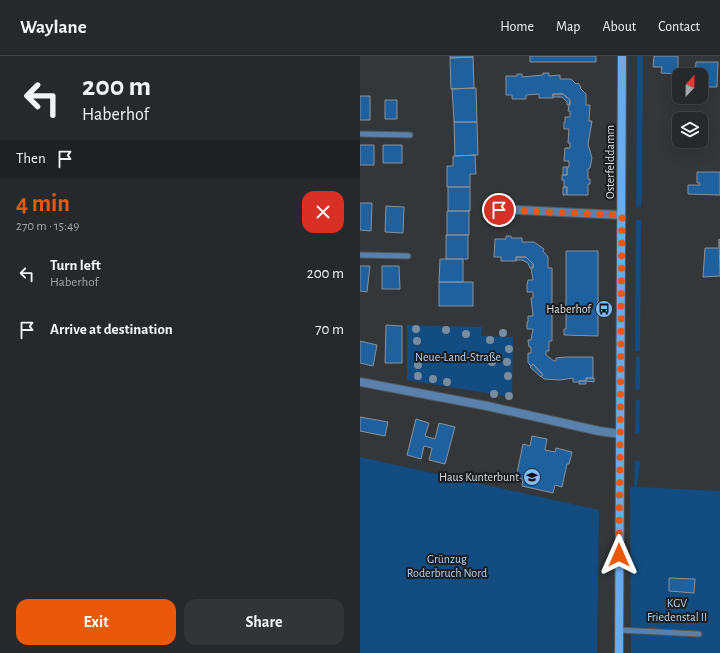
<!DOCTYPE html>
<html lang="en">
<head>
<meta charset="utf-8">
<style>
  body { margin:0; font-family:"Alegreya Sans",sans-serif; background:#323538; color:#f1f3f6; height:100vh; display:flex; flex-direction:column; font-size:15px; white-space:nowrap }
  * { box-sizing:border-box; margin:0 }
  p { font-size:13px; color:#a4a6a9 }
  .icon { flex:none; width:22px; height:22px; fill:none; stroke:currentColor; stroke-width:2; stroke-linecap:round; stroke-linejoin:round }
  .map { position:relative; flex:1; overflow:hidden }
  .details { display:flex; flex-direction:column; background:#26292c; width:360px }
  .details>* { flex:none }
  .top-card { background:#26292c; color:#f1f3f6; overflow:hidden }
  .needle { width:26px; rotate:22deg }
  .buttons { position:absolute; left:312px; top:12px; display:grid; gap:8px }
  .buttons a { display:grid; place-items:center; width:36px; height:36px; border-radius:8px; background:#26292c; box-shadow:0 4px 16px #0002,0 0 0 1px #424548; font-size:20px }
  .pin { position:absolute; display:grid; place-items:center; width:34px; height:34px; color:#fff; margin:-17px; border:2px solid #fff; border-radius:50%; box-shadow:0 1px 4px #0007 }
  .me { position:absolute; width:44px; margin:-22px; rotate:0deg; stroke-linejoin:round; filter:drop-shadow(0 0 3px #0008) }
  .turn { display:flex; align-items:center; gap:14px; height:84px; padding:0 16px; font-size:18px }
  .turn .icon { width:52px; height:52px; stroke-width:2.5 }
  .turn b { display:block; font-size:28px; line-height:34px }
  .then { display:flex; align-items:center; height:38px; padding:0 16px; background:#0003; gap:8px; font-size:15px }
  .round { display:grid; place-items:center; flex:none; width:42px; height:42px; border-radius:12px; background:#323538 }
  .summary { display:flex; align-items:center; justify-content:space-between; height:68px; padding:0 16px }
  h1 { font-size:24px; font-weight:700; line-height:30px; color:#ea580c }
  .action { display:flex; gap:8px; margin-top:auto; padding:8px 16px }
  .action a { flex:1; height:46px; border-radius:12px; background:#ea580c; color:#fff; font-size:16px; font-weight:700; line-height:46px; text-align:center }
  .action a+a { background:#323538; color:#f1f3f6 }
  ul { padding:0; list-style:none }
  li { display:flex; align-items:center; gap:12px; height:56px; padding:0 16px }
  li div { flex:1 }
  li b { display:block; font-size:15px }
  li em { font-style:normal }
  header { display:flex; align-items:center; gap:24px; box-sizing:border-box; height:56px; padding:0 20px; background:#26292c; border-bottom:1px solid #424548 }
  header strong { font-size:19px }
  nav { display:flex; gap:22px; margin-inline-start:auto; font-size:14px }
  main { display:flex; flex:1; min-height:0 }
  .map>svg:first-child { display:block }
  .green { fill:#134c80 }
  .building { fill:#1f619e; stroke:#8d9196 }
  .lines { fill:none; stroke-linecap:round; stroke-linejoin:round }
  .lane-casing { stroke:#515558; stroke-width:7 }
  .street-casing { stroke:#515558; stroke-width:10 }
  .secondary-casing { stroke:#515558; stroke-width:10 }
  .lane { stroke:#5981ac; stroke-width:5 }
  .street { stroke:#5981ac; stroke-width:8 }
  .secondary { stroke:#68abef; stroke-width:8 }
  .tree { fill:#788ca0 }
  .route { stroke:#ea580c; stroke-width:7; stroke-dasharray:0 12.6 }
  .labels { text-anchor:middle; stroke-width:4; stroke-linejoin:round; paint-order:stroke }
  .street-label { font-size:12px; fill:#dbdde0; stroke:#1c1e20 }
  .poi-label { font-size:12px; fill:#dbdde0; stroke:#1c1e20; text-anchor:end }
  .park-label { font-size:12px; fill:#b1d1f4; stroke:#1c1e20 }
</style>
</head>
<body>
<header>
<strong>Waylane</strong>
<nav><a>Home</a><a>Map</a><a>About</a><a>Contact</a></nav>
</header>
<main>
<section class="details">
<div class="top-card">
<div class="turn"><svg class="icon" aria-label="left" viewBox="0 0 24 24"><path d="M17 20v-9H6M10 6l-5 5 5 5"/></svg><div><b>200 m</b>Haberhof</div></div>
<div class="then">Then<svg class="icon" aria-label="arrive" viewBox="0 0 24 24"><path d="M6 21V4h12l-3 4 3 4H6"/></svg></div>
</div>
<div class="summary"><div><h1>4 min</h1><p>270 m · 15:49</p></div><a class="round" style="background:#d93025;color:#fff"><svg class="icon" aria-label="close" viewBox="0 0 24 24"><path d="M6 6l12 12M18 6L6 18"/></svg></a></div>
<ul>
<li><svg class="icon" aria-label="left" viewBox="0 0 24 24"><path d="M17 20v-9H6M10 6l-5 5 5 5"/></svg><div><b>Turn left</b><p>Haberhof</p></div><em>200 m</em></li>
<li><svg class="icon" aria-label="arrive" viewBox="0 0 24 24"><path d="M6 21V4h12l-3 4 3 4H6"/></svg><div><b>Arrive at destination</b></div><em>70 m</em></li>
</ul>
<div class="action"><a>Exit</a><a>Share</a></div>
</section>
<div class="map">
<svg width="360" height="597" viewBox="0 0 360 597">
  <rect width="100%" height="100%" fill="#33373a"/>
  <!-- green -->
  <path class="green" d="M277 0H283L282 137 281 151 276 152Z
    M276 164H281L280 295H275Z
    M47 269 122 271 121 280 153 281 152 341 47 324Z
    M276 301H280V334L275 333Z
    M276 344H280L279 377 275 378Z
    M0 401 239 454 237 597H0Z
    M275 404 280 405 277 431 360 435V597H271L270 431H274Z"/>
  <!-- building -->
  <path class="building" d="M90 0H113V1L90 2Z
    M170 0H236V6H170Z
    M294 0H318V18L301 17 302 11H293Z
    M113 1 114 32 91 33 90 2Z
    M336 6H358L357 31H344V24H341V19H335Z
    M183 17H189V20L200 19V23H211L216 28 218 27 221 31 220 32 226 38V49H230L229 65H232L228 88 232 102 230 112 228 113V123H230V128H228V139H207V131H204V124H202V119H207V111H209V105H204L205 92H210V87H208L209 73H204V66H205V61H210V55H208L210 44 203 38H193V42H179V38L166 39V43H152V39H146V20H157V18H162V21L183 19Z
    M114 32H116L117 66H94L92 33Z
    M193 38H203L210 44V49H207V46L202 41H193Z
    M0 40H10V64H0Z
    M25 44H37V63H25Z
    M94 66H117L118 99 95 100Z
    M341 68 345 69V77H341Z
    M0 89H14V109H0Z
    M23 89H42V107H23Z
    M115 99 116 118H110V131H87V110H93V100Z
    M203 111H207V119H203Z
    M337 116H360V139L328 138V129H340V127H337Z
    M88 131H110V155H88Z
    M203 131H207L206 139H203Z
    M0 147H12L11 175 0 174Z
    M26 150 44 151 43 177 25 176Z
    M87 155H109V179H87Z
    M86 179H108V203H86Z
    M146 180H151V182H162V186H174L184 193 183 195 188 201V212H192V285H189V295H186V299L194 305H196V302L206 301H233V322H226V325H219V326H213V322L200 324 184 323 181 320 183 319 173 308 171 310 168 307V297H171V291H169L168 284H171L173 273H167V266H168V260H173L171 242H173V236H167V229L168 224H173L171 212H173V208L166 201H156V205H141V201H134L135 183H146Z
    M359 183 360 220 343 221 345 192H359Z
    M206 195H238V280L204 279V273H206Z
    M156 201H166L173 208V212H170L168 207 162 204H156Z
    M80 203H103V226H79Z
    M0 210H10L7 236 0 235Z
    M22 210H39L40 233H22Z
    M79 226H113V250H79Z
    M26 269 42 270V307H25Z
    M0 285 17 289 13 310 0 307Z
    M173 308 183 319 181 321 170 311Z
    M226 322H234V326L226 325V328H219V325H226Z
    M0 361 28 366 25 380 0 375Z
    M56 363 69 367 65 380 75 383 79 367 95 371 85 408 69 404 72 392 64 390 61 403 47 399Z
    M172 380 187 383 185 394 195 396 196 392 212 396 209 408H207L202 431 195 429 193 437 162 430 163 423 156 422 163 388 170 390Z
    M309 522 335 523 334 537 309 535Z"/>
  <g class="lines">
    <!-- lane casing -->
    <g class="lane-casing">
      <path id="lane" d="M0 78 50 79
        M0 199 48 200
        M259 574 339 578"/>
    </g>
    <!-- street casing -->
    <g class="street-casing">
      <path id="street" d="M139 153 261 159
        M0 326 127 350 239 375 260 378"/>
    </g>
    <!-- secondary casing -->
    <g class="secondary-casing">
      <path id="secondary" d="M259 597 262 0"/>
    </g>
    <!-- lane -->
    <use href="#lane" class="lane"/>
    <!-- street -->
    <use href="#street" class="street"/>
    <!-- secondary -->
    <use href="#secondary" class="secondary"/>
  </g>
  <!-- trees -->
  <g class="tree">
    <circle cx="56" cy="273" r="4"/>
    <circle cx="86" cy="274" r="4"/>
    <circle cx="143" cy="277" r="4"/>
    <circle cx="106" cy="278" r="4"/>
    <circle cx="130" cy="284" r="4"/>
    <circle cx="57" cy="285" r="4"/>
    <circle cx="149" cy="293" r="4"/>
    <circle cx="132" cy="306" r="4"/>
    <circle cx="147" cy="306" r="4"/>
    <circle cx="58" cy="309" r="4"/>
    <circle cx="58" cy="320" r="4"/>
    <circle cx="148" cy="320" r="4"/>
    <circle cx="73" cy="323" r="4"/>
    <circle cx="87" cy="326" r="4"/>
    <circle cx="134" cy="338" r="4"/>
    <circle cx="149" cy="340" r="4"/>
  </g>
  <g class="lines">
    <!-- route -->
    <path class="route" d="M139 154 262 159 259 499"/>
  </g>
  <!-- icons -->
  <defs>
    <g id="bus-disc" transform="scale(0.9)"><circle r="9.5" fill="#81bcfa" stroke="#1c1e20"/><path d="M-5-6H5V4H4V6H2V4H-2V6H-4V4H-5ZM-3.5-4V0h7V-4ZM-3.5 1.2v1.5H-2V1.2ZM2 1.2v1.5H3.5V1.2Z" fill="#111"/></g>
    <g id="school-disc" transform="scale(0.9)"><circle r="9.5" fill="#81bcfa" stroke="#1c1e20"/><path d="M0-5L7-2L0 1L-7-2ZM-4 1L0 2.5L4 1V4Q0 6-4 4Z" fill="#111"/></g>
  </defs>
  <g fill-rule="evenodd">
    <use href="#bus-disc" x="244" y="253"/>
    <use href="#school-disc" x="172" y="421"/>
  </g>
  <g class="labels">
    <!-- street labels -->
    <g class="street-label">
      <text transform="translate(250 106) rotate(-90)" y="4">Osterfelddamm</text>
    </g>
    <!-- poi labels -->
    <g class="poi-label">
      <text x="231" y="257">Haberhof</text>
      <text x="159" y="425">Haus Kunterbunt</text>
    </g>
    <!-- park labels -->
    <g class="park-label">
      <text x="98" y="305">Neue-Land-Straße</text>
      <text x="87" y="507">Grünzug<tspan x="87" dy="14">Roderbruch Nord</tspan></text>
      <text x="317" y="551">KGV<tspan x="317" dy="14">Friedenstal II</tspan></text>
    </g>
  </g>
</svg>
<div class="buttons">
<a><svg class="needle" viewBox="-14 -14 28 28"><path d="M0-13l5 13h-10z" fill="#e53935"/><path d="M0 13l5-13h-10z" fill="#a4a6a9"/></svg></a>
<a><svg class="icon" aria-label="layers" viewBox="0 0 24 24"><path d="M12 4l9 5-9 5-9-5zM3 14l9 5 9-5"/></svg></a>
</div>
<div class="pin" style="left:139px;top:154px;background:#d93025"><svg class="icon" aria-label="arrive" viewBox="0 0 24 24"><path d="M6 21V4h12l-3 4 3 4H6"/></svg></div>
<svg class="me" style="left:259px;top:499px" viewBox="-20 -20 40 40"><path d="M0-17L14 15 0 8-14 15z" fill="#ea580c" stroke="#fff" stroke-width="4"/></svg>
</div>
</main>
</body>
</html>
